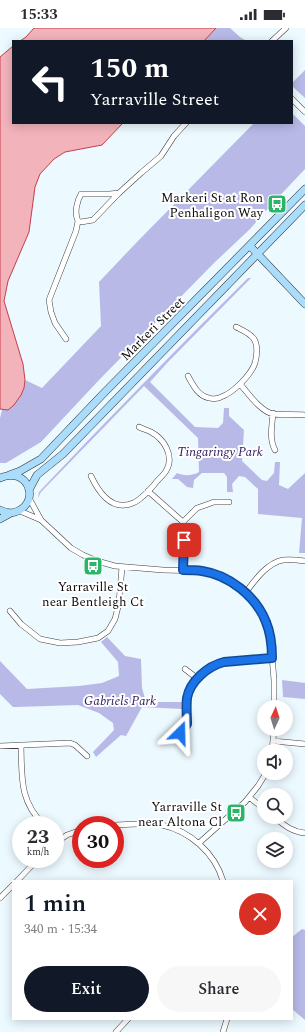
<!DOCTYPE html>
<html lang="en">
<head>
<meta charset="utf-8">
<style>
  body { margin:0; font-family:Spectral,serif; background:#f7f7f7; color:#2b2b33; height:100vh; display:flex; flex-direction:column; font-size:15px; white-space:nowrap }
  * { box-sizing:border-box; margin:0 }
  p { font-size:13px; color:#7c7c81 }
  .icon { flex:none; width:22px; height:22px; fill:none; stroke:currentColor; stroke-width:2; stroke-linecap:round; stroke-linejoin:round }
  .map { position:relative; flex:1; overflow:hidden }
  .sheet { position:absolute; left:12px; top:852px; width:281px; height:140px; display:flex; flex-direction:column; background:#fff; border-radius:0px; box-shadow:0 2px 10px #0003 }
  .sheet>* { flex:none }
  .top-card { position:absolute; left:12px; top:12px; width:281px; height:84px; border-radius:0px; box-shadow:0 2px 10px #0003; background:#111827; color:#fff; overflow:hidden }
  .needle { width:26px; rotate:4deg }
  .tools { position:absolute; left:257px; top:672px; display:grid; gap:8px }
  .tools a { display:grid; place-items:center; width:36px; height:36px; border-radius:50%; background:#fff; box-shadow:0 2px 10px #0003; font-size:20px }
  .speed { position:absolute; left:12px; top:788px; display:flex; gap:8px; font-size:20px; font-weight:700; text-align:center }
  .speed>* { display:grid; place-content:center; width:52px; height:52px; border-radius:50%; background:#fff; box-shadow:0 2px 10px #0003; line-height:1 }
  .speed small { font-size:10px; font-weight:400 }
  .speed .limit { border:6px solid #d22; background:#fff; color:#111 }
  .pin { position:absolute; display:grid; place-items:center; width:34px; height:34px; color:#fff; margin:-17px; border-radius:8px; box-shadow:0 2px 6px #0006 }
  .me { position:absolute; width:44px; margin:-22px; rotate:22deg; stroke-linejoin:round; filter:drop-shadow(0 0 3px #0008) }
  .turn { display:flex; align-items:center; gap:14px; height:84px; padding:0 12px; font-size:18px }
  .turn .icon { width:52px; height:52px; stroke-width:2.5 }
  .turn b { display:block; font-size:28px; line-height:34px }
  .round { display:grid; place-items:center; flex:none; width:42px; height:42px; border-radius:21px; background:#f7f7f7 }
  .head { display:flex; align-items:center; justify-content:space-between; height:68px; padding:0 12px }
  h1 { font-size:24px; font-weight:600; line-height:30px; color:#111827 }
  .primary-button { display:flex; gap:8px; margin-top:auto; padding:8px 12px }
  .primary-button a { flex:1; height:46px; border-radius:24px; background:#111827; color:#fff; font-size:16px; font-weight:600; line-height:46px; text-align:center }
  .primary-button a+a { background:#f7f7f7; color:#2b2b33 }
  .status { display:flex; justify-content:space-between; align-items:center; height:28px; padding:0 20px; background:#fff; direction:ltr }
  .status svg { height:11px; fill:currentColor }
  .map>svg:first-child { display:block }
  .green { fill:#b8b9e7 }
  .water { fill:#f3b3bb; stroke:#c73d4c }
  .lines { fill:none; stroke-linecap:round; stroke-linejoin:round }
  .street-casing { stroke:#3f3f3f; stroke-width:6 }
  .secondary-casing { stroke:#2e2e2e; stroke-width:8 }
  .street { stroke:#fff; stroke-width:5 }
  .secondary { stroke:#aadcfb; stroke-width:7 }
  .route-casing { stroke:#114b97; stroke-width:10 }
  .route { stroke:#1a73e8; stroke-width:7 }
  .labels { text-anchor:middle; stroke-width:4; stroke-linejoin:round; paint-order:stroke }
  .poi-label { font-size:13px; fill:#0c0c0c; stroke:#fff; text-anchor:end }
  .street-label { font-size:13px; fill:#0c0c0c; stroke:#fff }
  .park-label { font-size:13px; font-style:italic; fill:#322060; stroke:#fff }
</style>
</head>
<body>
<div class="status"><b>15:33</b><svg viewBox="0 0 49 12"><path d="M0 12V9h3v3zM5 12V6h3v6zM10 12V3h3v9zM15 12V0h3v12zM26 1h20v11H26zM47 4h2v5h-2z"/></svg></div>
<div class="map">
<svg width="305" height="1004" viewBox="0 0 305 1004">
  <rect width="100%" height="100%" fill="#ecf9fe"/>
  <!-- green -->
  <path class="green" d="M216 0H230L240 9 247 13H206L205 12Z
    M305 42V70L292 58V55Z
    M292 85 305 98V141L271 177 250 201 214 235 99 352 41 414 6 435H0V390L2 382H8C18 370 23 367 25 352L42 360 101 298 99 254 136 215 254 95H292Z
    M248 250H251L168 334 150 354 195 399 218 400 223 395 224 380H229V388L244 402 242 433 262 452 267 453 274 445 275 434H280L279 457 288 461 305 445V525H299L302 490 258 486V461L245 449 239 448 232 456 233 464H227V449L224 445H202L194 452 193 460 187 459 178 451H172L177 445C183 448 193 448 199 444L198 410 144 358 41 464 38 470 39 464C108 391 177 320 248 250Z
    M107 609 125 628 141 631 142 660 146 674H182V681L142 679 126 708 121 707 96 729 93 724 114 702 113 695 99 685 78 677 16 679H13L0 666V633L27 661 79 658 102 655 119 648 118 634 101 614Z
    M282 652 305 655V671L283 669Z
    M302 901 305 902V992L292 981V909Z"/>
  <!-- water -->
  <path class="water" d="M34 0H216L204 13H20L26 9Z
    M13 18V95H123L102 117 65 124 54 131 40 146 35 159 29 204 8 253 4 273 23 336 25 352 24 360 21 367 14 377 8 382 0 381V29Z"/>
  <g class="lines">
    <!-- street casing -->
    <g class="street-casing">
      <path id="street" d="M272 13 286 0
        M292 71 305 84
        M119 165 110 166H81C77 173 74 185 78 193L81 194 93 192 119 165 141 145 161 128 174 108 186 95
        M66 311 55 295 51 284 49 272 76 203 78 193
        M188 348C193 357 198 368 209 370 212 371 218 371 221 369 233 365 251 347 255 335 257 328 258 317 254 311 250 305 242 302 236 299
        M240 356C248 365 260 383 273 386 282 387 296 386 305 387
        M273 385C272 398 269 411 275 422
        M91 448C99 465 112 484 133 475 141 472 148 463 154 457 157 452 163 448 166 443 175 428 164 411 151 404 147 402 143 401 139 399
        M148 463 183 494 184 512 183 542
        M29 470 41 492 71 520 83 527 97 533 115 538 163 542 202 543 219 548 238 558 246 564 256 576 262 585 266 593 270 605 271 616 274 652V679
        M20 483 41 492
        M183 494 197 480 214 474H229
        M246 564C255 552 267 535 283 532 290 531 298 532 305 533
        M10 583 21 596 40 611 60 615 78 614 98 610 108 603 115 591 119 575 122 539
        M185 641 198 651
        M180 705 187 696C187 688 186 678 187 670 190 653 209 638 224 634L272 630
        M273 713 305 716
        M21 717C22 748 19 773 44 797
        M0 718 70 715 75 717 87 728
        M272 723 274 701
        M249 769 264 781
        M274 789C284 797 292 804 305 805
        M115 797C130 797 146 794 162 797 190 803 215 825 223 853
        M55 815 67 807 81 802
        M199 815 245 774 258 758 266 745
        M17 853 38 831
        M0 870 13 857
        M116 1004 128 991
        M223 1004 227 991"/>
    </g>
    <!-- secondary casing -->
    <g class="secondary-casing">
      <path id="secondary" d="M250 218 305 276
        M9 447 20 443 41 431 102 367 305 161
        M0 450C27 438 41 472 18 483 12 486 6 485 0 482
        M29 462 37 447 63 426 305 177
        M0 491 11 485"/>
    </g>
    <!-- street -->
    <use href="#street" class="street"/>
    <!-- secondary -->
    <use href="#secondary" class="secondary"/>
  </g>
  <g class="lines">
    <!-- route casing -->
    <g class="route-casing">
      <path id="route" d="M180 705 187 696C187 688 186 679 187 670 190 653 208 638 224 634L272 630C272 618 271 606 266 594 256 568 229 547 202 543 196 542 189 542 183 542L184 512"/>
    </g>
    <!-- route -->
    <use href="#route" class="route"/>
  </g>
  <!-- icons -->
  <defs>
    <g id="bus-square" transform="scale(1)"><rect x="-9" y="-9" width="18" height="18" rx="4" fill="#2bb569" stroke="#fff"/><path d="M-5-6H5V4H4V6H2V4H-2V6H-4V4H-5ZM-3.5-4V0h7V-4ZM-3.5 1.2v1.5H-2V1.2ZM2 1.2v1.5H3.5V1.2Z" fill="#fff"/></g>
  </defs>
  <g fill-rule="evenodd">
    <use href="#bus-square" x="277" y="176"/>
    <use href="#bus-square" x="93" y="538"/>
    <use href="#bus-square" x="236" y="785"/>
  </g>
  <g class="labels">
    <!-- poi labels -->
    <g class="poi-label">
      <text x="263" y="174">Markeri St at Ron<tspan x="263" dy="15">Penhaligon Way</tspan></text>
      <text x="93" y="563" text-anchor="middle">Yarraville St<tspan x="93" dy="15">near Bentleigh Ct</tspan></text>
      <text x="222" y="783">Yarraville St<tspan x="222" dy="15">near Altona Cl</tspan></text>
    </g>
    <!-- street labels -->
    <g class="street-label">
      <text transform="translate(152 300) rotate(-45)" y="5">Markeri Street</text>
    </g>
    <!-- park labels -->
    <g class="park-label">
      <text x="220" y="428">Tingaringy Park</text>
      <text x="120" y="677">Gabriels Park</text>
    </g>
  </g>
</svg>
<div class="tools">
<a><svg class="needle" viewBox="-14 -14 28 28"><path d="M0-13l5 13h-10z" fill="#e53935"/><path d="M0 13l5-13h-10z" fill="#7c7c81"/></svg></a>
<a><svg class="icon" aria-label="sound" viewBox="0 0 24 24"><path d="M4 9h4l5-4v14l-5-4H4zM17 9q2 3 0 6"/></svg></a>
<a><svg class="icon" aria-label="search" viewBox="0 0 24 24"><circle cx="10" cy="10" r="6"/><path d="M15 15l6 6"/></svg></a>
<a><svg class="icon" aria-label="layers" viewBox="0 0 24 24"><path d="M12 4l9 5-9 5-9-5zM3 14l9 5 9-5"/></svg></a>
</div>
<div class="speed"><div>23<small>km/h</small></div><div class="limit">30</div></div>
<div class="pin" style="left:184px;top:512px;background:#d93025"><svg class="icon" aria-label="arrive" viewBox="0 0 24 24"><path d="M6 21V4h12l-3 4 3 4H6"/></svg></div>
<svg class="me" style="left:180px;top:705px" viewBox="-20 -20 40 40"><path d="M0-17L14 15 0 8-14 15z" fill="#1a73e8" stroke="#fff" stroke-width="4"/></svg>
<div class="top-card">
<div class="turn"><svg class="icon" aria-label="left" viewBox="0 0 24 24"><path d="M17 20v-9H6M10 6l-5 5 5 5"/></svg><div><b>150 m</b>Yarraville Street</div></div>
</div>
<section class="sheet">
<div class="head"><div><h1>1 min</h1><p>340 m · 15:34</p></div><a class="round" style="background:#d93025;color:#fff"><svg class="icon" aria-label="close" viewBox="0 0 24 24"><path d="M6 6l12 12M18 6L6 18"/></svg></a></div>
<div class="primary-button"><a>Exit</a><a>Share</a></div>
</section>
</div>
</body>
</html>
